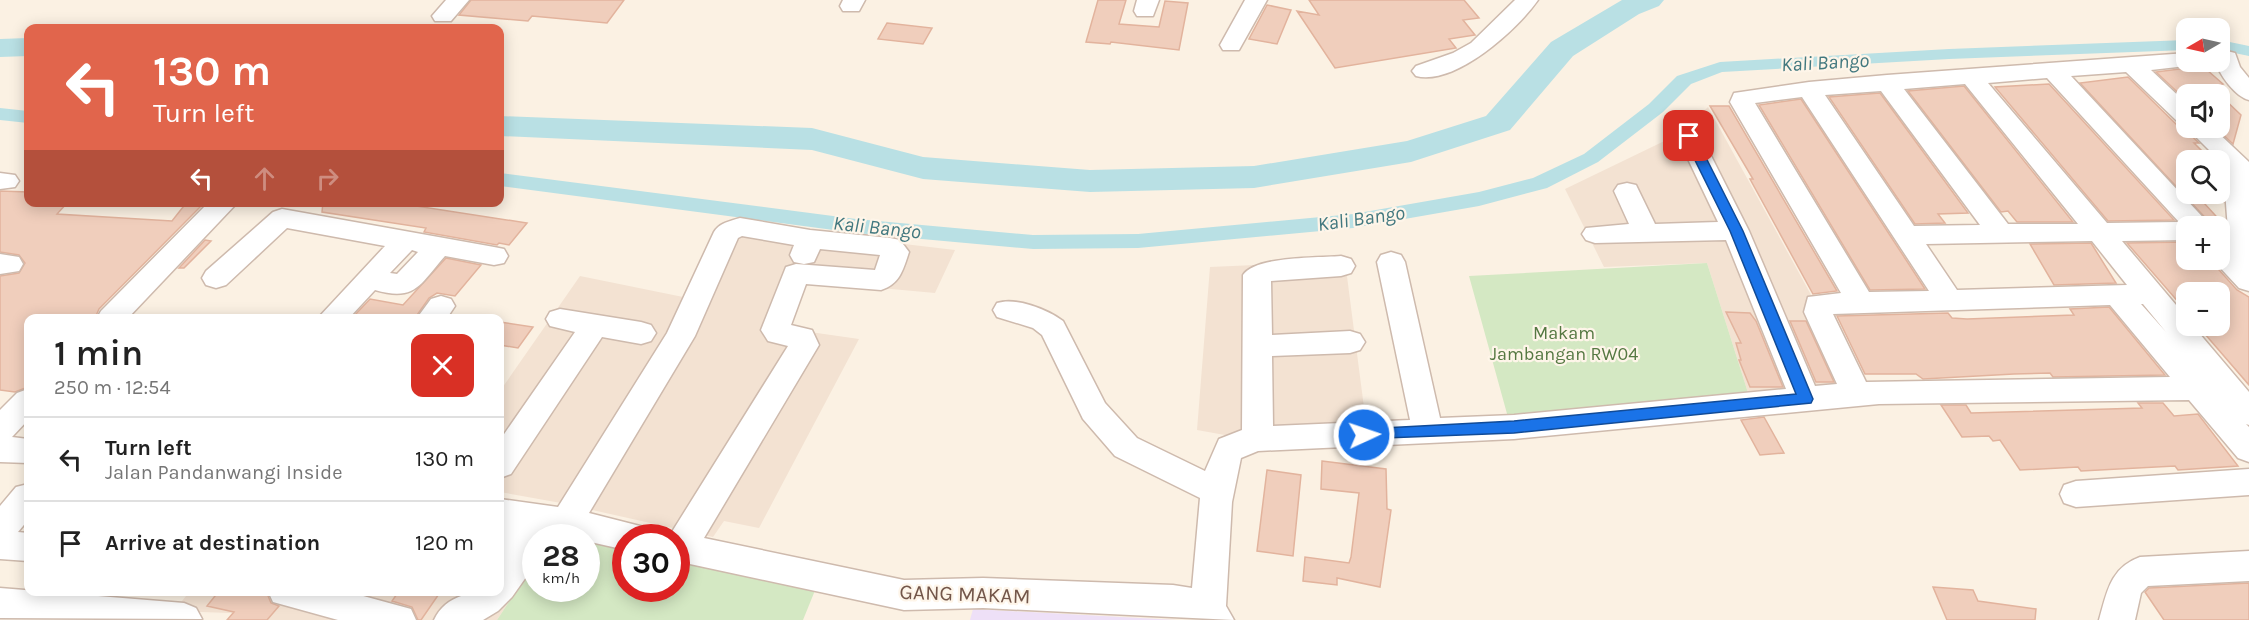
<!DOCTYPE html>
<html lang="en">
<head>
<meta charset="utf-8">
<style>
  body { margin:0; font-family:Karla,sans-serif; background:#f6f6f6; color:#222; height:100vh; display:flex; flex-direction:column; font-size:22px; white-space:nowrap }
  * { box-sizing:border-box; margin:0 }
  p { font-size:20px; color:#767676 }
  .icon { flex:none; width:33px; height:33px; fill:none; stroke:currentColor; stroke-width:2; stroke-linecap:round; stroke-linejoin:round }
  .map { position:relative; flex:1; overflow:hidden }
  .sheet { position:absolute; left:24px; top:314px; width:480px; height:282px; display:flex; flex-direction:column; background:#fff; border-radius:12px; box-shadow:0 3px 15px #0003 }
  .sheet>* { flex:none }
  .hud { position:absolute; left:24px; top:24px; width:480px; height:183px; border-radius:12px; box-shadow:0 3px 15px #0003; background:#e1654c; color:#fff; overflow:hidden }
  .needle { width:39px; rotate:261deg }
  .tools { position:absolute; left:2176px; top:18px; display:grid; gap:12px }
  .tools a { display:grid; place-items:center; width:54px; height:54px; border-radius:12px; background:#fff; box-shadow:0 3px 15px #0003; font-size:30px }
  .speed { position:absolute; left:522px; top:524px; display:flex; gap:12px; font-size:30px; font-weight:700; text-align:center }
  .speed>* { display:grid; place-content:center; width:78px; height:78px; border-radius:50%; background:#fff; box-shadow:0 3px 15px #0003; line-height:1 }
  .speed small { font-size:15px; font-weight:400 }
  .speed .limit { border:9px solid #d22; background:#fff; color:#111 }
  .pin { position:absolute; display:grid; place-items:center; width:51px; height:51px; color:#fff; margin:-26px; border-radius:12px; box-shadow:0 3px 9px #0006 }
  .me { position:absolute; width:66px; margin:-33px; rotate:87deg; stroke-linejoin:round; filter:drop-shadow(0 0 4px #0008) }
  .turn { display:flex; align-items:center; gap:21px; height:126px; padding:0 30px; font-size:27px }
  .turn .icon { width:78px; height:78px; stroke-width:2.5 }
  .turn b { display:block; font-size:42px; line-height:51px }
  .lanes { display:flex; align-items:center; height:57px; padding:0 30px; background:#0003; justify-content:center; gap:30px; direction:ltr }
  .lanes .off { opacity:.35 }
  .round { display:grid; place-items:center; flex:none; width:63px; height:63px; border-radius:12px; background:#f6f6f6 }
  .overview { display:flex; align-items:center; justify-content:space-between; height:102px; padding:0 30px }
  h1 { font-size:36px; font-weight:600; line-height:45px }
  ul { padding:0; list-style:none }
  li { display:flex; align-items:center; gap:18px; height:84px; padding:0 30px; border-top:2px solid #e0e0e0 }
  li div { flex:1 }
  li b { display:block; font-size:22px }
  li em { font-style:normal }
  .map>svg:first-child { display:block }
  .residential { fill:#f3e2d2 }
  .education { fill:#eee0f7 }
  .green { fill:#d4e8c3 }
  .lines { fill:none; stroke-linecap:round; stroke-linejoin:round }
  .canal { fill:#b9e0e4; fill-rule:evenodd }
  .river { fill:#b9e0e4; fill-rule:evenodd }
  .building { fill:#f0cebc; stroke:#e2b39d; stroke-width:1.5 }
  .minor-casing { stroke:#cebaad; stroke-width:3 }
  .minor { fill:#fff; fill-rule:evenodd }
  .route { fill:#1a73e8; stroke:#114b97; stroke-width:1.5 }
  .labels { text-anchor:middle; stroke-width:4.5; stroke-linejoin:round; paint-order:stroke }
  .park-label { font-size:18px; fill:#557842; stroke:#fef5e9 }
  .water-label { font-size:20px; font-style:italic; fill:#42787f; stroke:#fef5e9 }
  .near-street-label { font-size:21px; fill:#73564a; stroke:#fef5e9 }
</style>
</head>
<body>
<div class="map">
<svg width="2249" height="620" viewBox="0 0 2249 620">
  <rect width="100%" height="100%" fill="#fbf1e3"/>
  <!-- residential -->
  <path class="residential" d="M1708 107 1810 293 1844 385 1749 396 1707 263 1604 267 1565 189 1683 132Z
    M725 223 955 250 935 293 804 281 782 328 859 339 759 528 724 521 713 537 561 503 500 492V391L580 276 688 298Z
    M1345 261 1366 423 1236 437 1197 430 1210 267Z
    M500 532 553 534 536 537 535 562 497 620H252L257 614 174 611 190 591H500Z"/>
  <!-- education -->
  <path class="education" d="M973 609 1177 620H970Z"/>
  <!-- green -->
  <path class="green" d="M1707 263 1749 396 1509 421 1469 276Z
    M572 533 625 545 626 588H676L677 557 816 588 803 620H497L535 562 536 588H586V537H552L553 534Z"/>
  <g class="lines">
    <!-- canal -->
    <path class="canal" d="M2187 40V50L1949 59 1722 72 1691 84 1663 112 1598 162 1547 188 1479 206 1353 228 1138 248 1033 249 856 233 500 186V173L856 219 1033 235 1138 234 1353 214 1479 192 1533 178 1584 154 1649 104 1677 76 1720 62 1949 49Z
      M2220 40 2249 46V56L2220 50Z
      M0 108 28 111V123L0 120Z"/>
    <!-- river -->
    <path class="river" d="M1622 0H1664L1659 6 1639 14 1573 56 1510 130 1411 162 1254 188 1090 192 923 179 812 150 500 136V116L812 128 923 157 1090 170 1254 166 1407 141 1486 116 1551 42Z
      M28 38V56L0 57V39Z"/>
  </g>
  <!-- building -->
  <path class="building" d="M471 0H624L607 23 532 16 528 21 459 15Z
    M1098 0H1126L1119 24 1159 27 1165 1 1188 3 1179 50 1111 42 1110 44 1086 42Z
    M1309 0H1464L1479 18 1463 20 1475 35 1449 39 1456 48 1335 68 1297 11 1319 15Z
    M1267 5 1291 10 1277 44 1249 39Z
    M887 23 932 28 923 44 878 39Z
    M2199 63 2223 84 2211 86 2220 94H2187V101L2156 72 2195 67Z
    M2128 77 2176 124 2186 126 2185 130 2199 143H2194L2211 160H2187V194L2220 193 2224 202 2204 203 2225 226H2213L2080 83Z
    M2049 84 2174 220 2108 221 1995 87Z
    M1964 86 2073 222H2017L2008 211 2001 212 1908 91Z
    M1880 93 1968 213 1938 214 1945 223 1915 224 1829 97Z
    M2220 95 2241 115 2233 144 2216 128H2220Z
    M1801 99 1925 289 1870 290 1759 105Z
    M1710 106H1729L1837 291 1813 294 1750 179H1753Z
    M0 191 28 192V202H68L57 214 172 221 187 202H205L99 309 95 318H28V387L15 392 0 390V276L19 273 25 263 19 255 0 252Z
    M323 202H419L416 206 527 223 509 245 499 243 497 245 424 232 426 228 322 212Z
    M205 240 211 241 184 268H179Z
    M2187 242V261H2211L2237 290 2249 297V385L2198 326H2220V292H2187V312L2127 243Z
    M2091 243 2116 283 2054 285 2030 244Z
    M446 258 481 265 455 296 437 293 429 298 415 318H352L370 299 403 305Z
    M2109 307 2165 375 2053 377 2050 373 2014 374 1923 379 1916 374H1865L1837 316 1948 313 1952 318 1967 319 2074 315 2070 309Z
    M1726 312 1750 313 1756 321 1783 387H1750L1739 360H1741L1736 343H1741Z
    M1790 321H1806L1834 382H1816Z
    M500 322 533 327 518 348 500 345Z
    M2138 403H2163L2174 416 2198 414 2238 466 2178 470 2175 466 2081 471 2078 467 2020 470 2000 440 1993 441 1989 436 1962 437 1941 405H1966L1971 413 2142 408Z
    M1764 417 1784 453 1760 455 1741 420Z
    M1322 461 1386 469 1387 509 1391 510 1380 587 1337 578V585L1303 581 1305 557 1349 563 1351 557 1359 493 1321 489Z
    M1267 470 1301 475 1293 556 1257 551Z
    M2249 583V620H2164L2145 592 2149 588Z
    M1933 587 1973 590 1978 601 2036 609 2035 620H1947Z
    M219 591H266L271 603 279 606 267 620H227L234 612 207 606Z
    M399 591H441L421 620H418L412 607 392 601Z"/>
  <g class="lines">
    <!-- minor casing -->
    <g class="minor-casing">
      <path id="minor" d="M446 0H469L451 21H435L432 16Z
        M843 0H865L859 11H843L840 6Z
        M1137 0H1159L1153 16H1137L1134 11Z
        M1245 0H1267L1239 50H1223L1220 45Z
        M1515 0H1538C1517 30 1455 86 1416 76L1412 71 1416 66 1453 53 1471 43Z
        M2227 51 2235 53 2240 67 2249 78V100C2236 97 2219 75 2216 62H2220V53Z
        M2187 53V62H2197L2195 65 2151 70 2187 104V124L2178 122 2126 72 2071 76 2211 226H2187V240L2122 241 2187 318V326H2193L2249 392V425L2246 424 2249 427V462L2238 458 2189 400 1879 404 1514 439 1258 451 1241 458 1232 502 1226 606 1234 620 983 608 904 610 676 561V537H664L670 535 788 346 768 341 761 330 786 267 796 264 875 270 880 255 820 249 814 262 804 264 794 262 790 255 794 245 742 236 738 238 695 336 589 513 644 527 649 537H626V550L586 541V537L555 534 553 537H536V563L512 597 498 611 483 620H434C446 594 474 591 500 591V499L558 507 667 333 714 232C719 223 730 221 740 218L810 230 890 238 900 240 909 252C903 270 900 284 881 290L806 284 791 325 812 330 819 345 704 538 904 580 983 578 1173 585 1192 588 1200 498 1115 456 1083 419 1042 335 1033 328 997 317 993 310 997 303C1016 297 1047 309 1063 321L1105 403 1137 438 1205 471 1219 439 1242 430 1243 275C1255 256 1318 258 1341 256L1351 259 1355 266 1351 273 1341 276 1271 281 1272 335 1350 331 1360 334 1365 342 1360 350 1350 353 1272 356 1273 426 1410 420 1377 262 1381 255 1391 252 1401 255 1405 262 1440 418 1514 415 1786 389 1726 240 1595 243 1586 240 1582 234 1586 228 1629 224 1614 191 1618 185 1627 183 1636 185 1655 224 1718 222 1677 136 1680 131 1689 128 1698 131 1701 136 1749 231 1815 386 1837 384 1804 312 1808 297 1841 293 1730 102 1734 93 1809 82 1887 75ZM2047 78 2179 222 2107 223 1988 83ZM1965 84 2078 224H2008L1904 89ZM1881 91 1980 225 1914 226 1825 95ZM1802 97 1929 291 1869 292 1755 103ZM2092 241 2127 285 1957 290 1926 244ZM2141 304H2143L2166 332ZM2110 305 2170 377 1866 382 1833 314Z
        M2187 128H2213L2249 162V291L2239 288 2213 260H2220V241L2229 243 2223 164Z
        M0 173 15 175 19 181 15 187 0 189Z
        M209 202H238L128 318H97L101 311Z
        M282 209 494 247 504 249 508 256 504 263 494 265 445 256C420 284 416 302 375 290L349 318H318L385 246 287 228 226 285 216 288 206 285 202 278 206 271 273 212ZM412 250 418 252 397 274 390 273Z
        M0 254 19 257 23 264 19 271 0 274Z
        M441 296 451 299 455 306 447 318H417L431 299Z
        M560 309 641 322 651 325 656 333 651 341 641 344 602 337 511 474 500 478V440L575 332 550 326 546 319 550 312Z
        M28 389V420L12 437 28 439V463L0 462V410L17 393Z
        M2249 469V495L2076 507 2064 503 2060 494 2064 485 2076 481Z
        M28 484V520L18 532 28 533V561L0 559V506L16 487Z
        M2249 551V581L2148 586 2141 593 2135 620H2099C2107 592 2110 568 2140 557Z
        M0 588 184 603 196 608 202 619 0 618Z
        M268 591H345L411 609 416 620H338L273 602Z"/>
    </g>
    <!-- minor -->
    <use href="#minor" class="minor"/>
  </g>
  <!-- route -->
  <path class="route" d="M1689 133 1695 136 1743 231 1813 399 1811 403 1514 433 1359 439 1356 435 1359 430 1364 429 1514 421 1796 394 1730 231 1683 136Z"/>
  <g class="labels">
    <!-- park labels -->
    <g class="park-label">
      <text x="1564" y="339">Makam<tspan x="1564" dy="21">Jambangan RW04</tspan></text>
    </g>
    <!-- water labels -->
    <g class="water-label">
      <text transform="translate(1825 62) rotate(-3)" y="7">Kali Bango</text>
      <text transform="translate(1361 218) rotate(-8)" y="7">Kali Bango</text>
      <text transform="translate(877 227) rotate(6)" y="7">Kali Bango</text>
    </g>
    <!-- near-street labels -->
    <g class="near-street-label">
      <text transform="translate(965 594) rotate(2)" y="7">GANG MAKAM</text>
    </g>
  </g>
</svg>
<div class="tools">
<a><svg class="needle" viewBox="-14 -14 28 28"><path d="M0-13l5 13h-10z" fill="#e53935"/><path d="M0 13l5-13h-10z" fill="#767676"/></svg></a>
<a><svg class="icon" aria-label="sound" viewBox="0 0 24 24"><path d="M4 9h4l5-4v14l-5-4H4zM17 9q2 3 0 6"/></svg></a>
<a><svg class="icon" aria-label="search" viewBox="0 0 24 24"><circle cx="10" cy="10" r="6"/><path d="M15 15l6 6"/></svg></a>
<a>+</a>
<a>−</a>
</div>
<div class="speed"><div>28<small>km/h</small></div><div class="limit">30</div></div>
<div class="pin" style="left:1689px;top:136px;background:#d93025"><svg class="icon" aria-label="arrive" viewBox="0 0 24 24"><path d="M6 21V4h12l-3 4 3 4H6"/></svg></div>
<svg class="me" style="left:1364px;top:435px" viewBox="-20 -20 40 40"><circle r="17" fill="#1a73e8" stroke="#fff" stroke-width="3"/><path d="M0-11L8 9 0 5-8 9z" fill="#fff"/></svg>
<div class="hud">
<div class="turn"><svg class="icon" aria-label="left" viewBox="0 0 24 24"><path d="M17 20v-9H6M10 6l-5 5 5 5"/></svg><div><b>130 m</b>Turn left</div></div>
<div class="lanes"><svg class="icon" aria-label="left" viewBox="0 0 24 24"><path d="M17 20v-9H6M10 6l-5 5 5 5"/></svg><svg class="icon off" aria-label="ahead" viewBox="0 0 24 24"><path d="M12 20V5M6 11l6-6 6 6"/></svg><svg class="icon off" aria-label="right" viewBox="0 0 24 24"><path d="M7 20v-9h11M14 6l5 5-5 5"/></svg></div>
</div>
<section class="sheet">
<div class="overview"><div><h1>1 min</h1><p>250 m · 12:54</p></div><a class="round" style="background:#d93025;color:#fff"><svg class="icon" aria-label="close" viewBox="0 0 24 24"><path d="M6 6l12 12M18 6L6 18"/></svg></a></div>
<ul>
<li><svg class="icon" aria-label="left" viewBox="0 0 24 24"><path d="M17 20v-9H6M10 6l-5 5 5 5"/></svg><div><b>Turn left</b><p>Jalan Pandanwangi Inside</p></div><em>130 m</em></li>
<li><svg class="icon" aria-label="arrive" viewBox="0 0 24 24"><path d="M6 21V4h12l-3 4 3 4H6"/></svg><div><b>Arrive at destination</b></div><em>120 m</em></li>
</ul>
</section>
</div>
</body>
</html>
